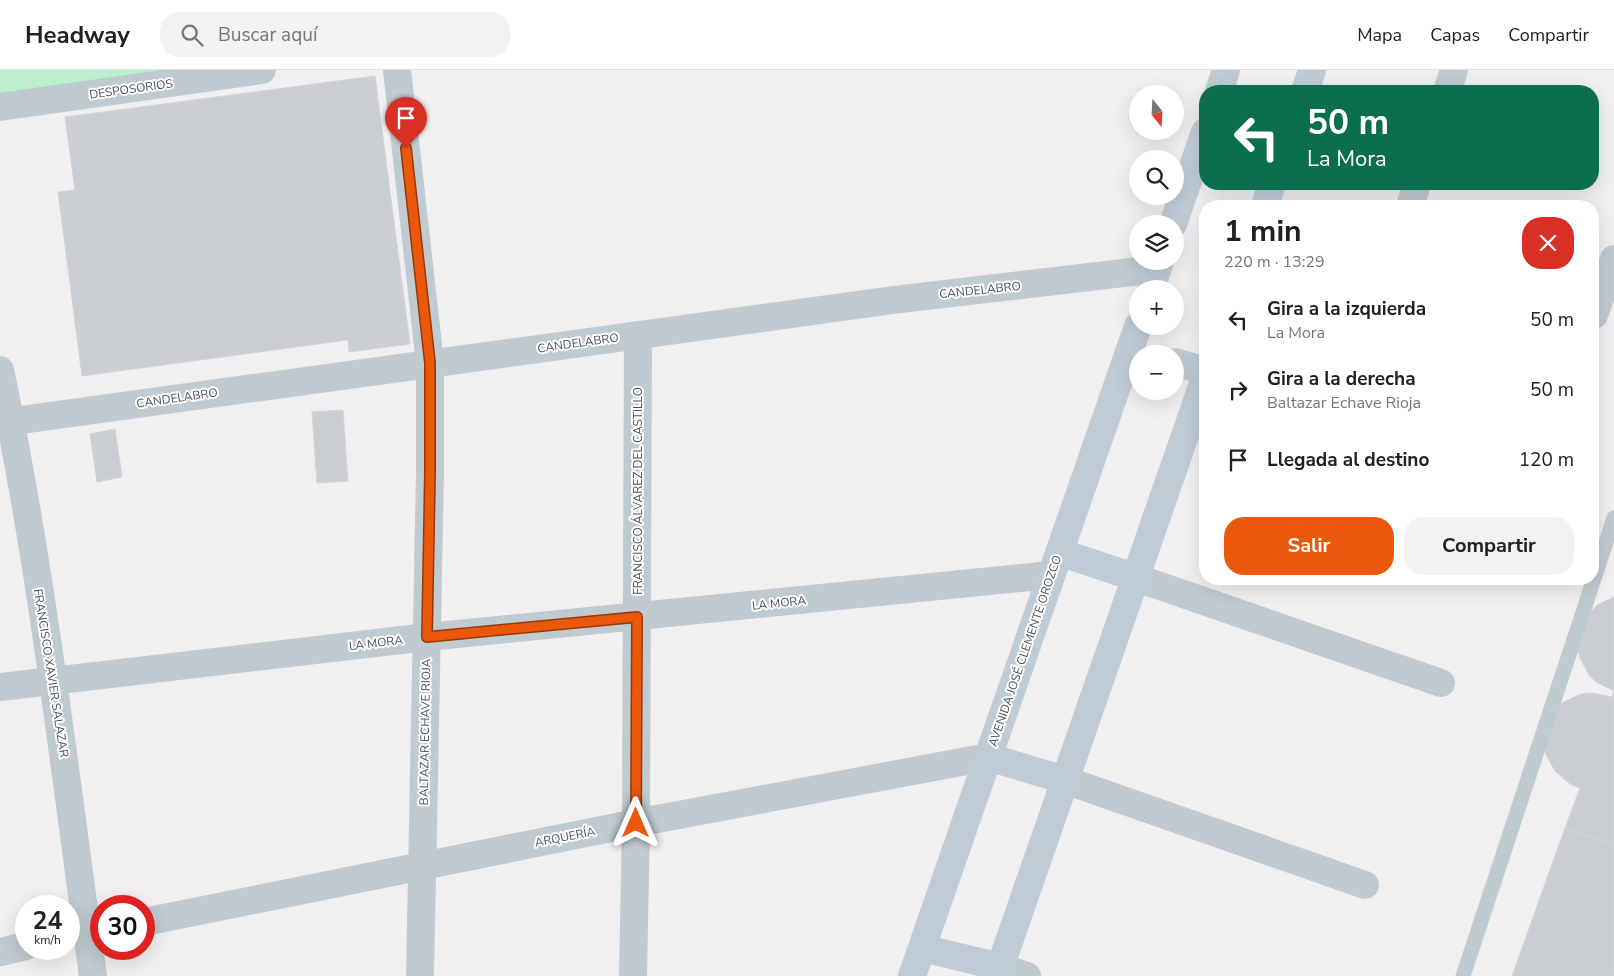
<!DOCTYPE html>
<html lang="es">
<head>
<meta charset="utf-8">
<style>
  body { margin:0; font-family:"Nunito Sans",sans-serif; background:#f2f2f2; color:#202124; height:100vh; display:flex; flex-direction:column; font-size:19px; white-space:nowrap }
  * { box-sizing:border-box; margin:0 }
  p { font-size:16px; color:#757577 }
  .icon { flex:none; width:28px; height:28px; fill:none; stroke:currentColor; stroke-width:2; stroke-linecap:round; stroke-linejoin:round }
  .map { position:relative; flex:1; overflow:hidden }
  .drawer { position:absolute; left:1199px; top:130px; width:400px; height:385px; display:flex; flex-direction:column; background:#fff; border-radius:20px; box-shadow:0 5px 20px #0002 }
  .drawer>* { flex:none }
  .top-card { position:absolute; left:1199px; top:15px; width:400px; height:105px; border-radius:20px; box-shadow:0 5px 20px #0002; background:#0b6e4f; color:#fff; overflow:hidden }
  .needle { width:32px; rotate:162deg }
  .controls { position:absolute; left:1129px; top:15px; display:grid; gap:10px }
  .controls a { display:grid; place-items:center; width:55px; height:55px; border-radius:50%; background:#fff; box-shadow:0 5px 20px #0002; font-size:25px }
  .speed { position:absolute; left:15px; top:825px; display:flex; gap:10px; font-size:25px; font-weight:700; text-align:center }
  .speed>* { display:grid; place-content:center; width:65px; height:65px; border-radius:50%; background:#fff; box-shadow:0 5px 20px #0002; line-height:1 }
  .speed small { font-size:12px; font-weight:400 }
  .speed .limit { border:8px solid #d22; background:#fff; color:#111 }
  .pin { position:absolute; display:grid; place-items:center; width:42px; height:42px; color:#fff; margin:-51px -21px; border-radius:50% 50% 50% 0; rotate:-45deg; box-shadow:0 0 5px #0007 }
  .pin .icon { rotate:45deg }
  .me { position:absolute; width:55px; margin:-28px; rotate:0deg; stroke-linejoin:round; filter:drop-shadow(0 0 4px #0008) }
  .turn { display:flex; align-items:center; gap:18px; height:105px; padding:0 25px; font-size:22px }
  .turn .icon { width:65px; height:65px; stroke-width:2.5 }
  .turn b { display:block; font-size:35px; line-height:42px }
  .round { display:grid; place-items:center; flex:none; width:52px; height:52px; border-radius:20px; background:#f2f2f2 }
  .summary { display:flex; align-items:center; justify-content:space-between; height:85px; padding:0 25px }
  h1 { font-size:30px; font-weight:700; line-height:38px }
  .primary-button { display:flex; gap:10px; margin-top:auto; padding:10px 25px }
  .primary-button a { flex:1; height:58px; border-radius:20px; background:#ea580c; color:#fff; font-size:20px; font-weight:700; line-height:58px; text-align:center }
  .primary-button a+a { background:#f2f2f2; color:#202124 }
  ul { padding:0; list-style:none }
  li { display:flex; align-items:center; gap:15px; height:70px; padding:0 25px }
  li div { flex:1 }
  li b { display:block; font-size:19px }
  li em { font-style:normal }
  header { display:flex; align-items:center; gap:30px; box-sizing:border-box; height:70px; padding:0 25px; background:#fff; border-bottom:1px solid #e0e0e0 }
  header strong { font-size:24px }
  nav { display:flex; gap:28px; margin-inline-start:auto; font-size:18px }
  .search { width:350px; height:45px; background:#f2f2f2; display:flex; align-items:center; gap:12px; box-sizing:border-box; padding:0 18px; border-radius:20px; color:#757577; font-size:19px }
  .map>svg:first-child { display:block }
  .green { fill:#bcefcd }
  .building { fill:#cbced3; stroke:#d3d5da }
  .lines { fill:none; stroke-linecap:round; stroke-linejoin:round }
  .lane { stroke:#bfcad1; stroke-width:15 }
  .street { stroke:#bfcad1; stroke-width:28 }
  .secondary { stroke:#bfccd6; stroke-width:28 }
  .route-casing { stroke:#983908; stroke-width:12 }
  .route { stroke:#ea580c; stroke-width:9 }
  .labels { text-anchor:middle; stroke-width:4; stroke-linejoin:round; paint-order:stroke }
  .street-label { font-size:12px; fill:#47535c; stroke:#fff }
</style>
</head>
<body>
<header>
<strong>Headway</strong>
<div class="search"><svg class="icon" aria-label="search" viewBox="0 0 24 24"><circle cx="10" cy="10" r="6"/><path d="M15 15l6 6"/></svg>Buscar aquí</div>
<nav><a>Mapa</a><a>Capas</a><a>Compartir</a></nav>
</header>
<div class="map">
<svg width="1614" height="906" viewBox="0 0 1614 906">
  <rect width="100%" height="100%" fill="#f1efef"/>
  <!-- green -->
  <path class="green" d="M0 0H218L0 25Z"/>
  <!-- building -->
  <path class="building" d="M375 6 410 274 349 282 348 270 82 306 58 122 75 120 65 47Z
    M343 340 348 411 317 413 312 342Z
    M115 359 122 407 97 412 90 364Z
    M1614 527V621L1596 612 1589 605 1580 588 1578 579 1590 543 1597 535Z
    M1614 621V775L1565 758 1580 718 1570 714 1555 701 1546 685 1544 675 1555 639 1562 633 1581 624 1592 623 1612 627Z
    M1565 758 1614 775V906H1512Z"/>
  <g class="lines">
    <!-- lane -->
    <path class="lane" d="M1463 906 1614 448"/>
    <!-- street -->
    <path class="street" d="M397 0 430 293V402L420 906
      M1447 21 1454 0
      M0 37 262 0
      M1410 136 1417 114
      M1594 245 1614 189
      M0 300C42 500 65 704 93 906
      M0 353 893 230 1157 199
      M1137 508 1441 613
      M0 617 427 567 1051 505
      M1065 710 1365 815
      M144 852 636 753 988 687
      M0 882 26 876
      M1001 897 1027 906
      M633 906 636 753 638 265"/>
    <!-- secondary -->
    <path class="secondary" d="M1219 21 1226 0
      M1305 21 1312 0
      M1265 136 1272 114
      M1173 154 1205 62
      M1151 219 1160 191
      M1175 292 1205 301
      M1059 482 1137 508
      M988 687 1065 710
      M922 878 1001 897
      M912 906 1138 256
      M997 906 1205 308"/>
  </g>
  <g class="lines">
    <!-- route casing -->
    <g class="route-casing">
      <path id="route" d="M406 78 430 293V402L427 567 637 547 636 753"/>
    </g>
    <!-- route -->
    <use href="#route" class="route"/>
  </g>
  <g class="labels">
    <!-- street labels -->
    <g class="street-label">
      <text transform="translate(131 19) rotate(-8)" y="4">DESPOSORIOS</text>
      <text transform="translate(980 220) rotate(-6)" y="4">CANDELABRO</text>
      <text transform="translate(578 273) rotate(-8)" y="4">CANDELABRO</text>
      <text transform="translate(177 328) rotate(-8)" y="4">CANDELABRO</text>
      <text transform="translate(638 421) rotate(-90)" y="4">FRANCISCO ÁLVAREZ DEL CASTILLO</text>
      <text transform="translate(779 533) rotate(-6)" y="4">LA MORA</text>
      <text transform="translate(376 573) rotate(-7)" y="4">LA MORA</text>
      <text transform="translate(1025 581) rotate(-71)" y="4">AVENIDA JOSÉ CLEMENTE OROZCO</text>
      <text transform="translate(51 603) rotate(81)" y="4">FRANCISCO XAVIER SALAZAR</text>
      <text transform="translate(425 662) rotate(-89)" y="4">BALTAZAR ECHAVE RIOJA</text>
      <text transform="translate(565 767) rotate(-11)" y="4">ARQUERÍA</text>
    </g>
  </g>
</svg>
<div class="controls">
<a><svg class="needle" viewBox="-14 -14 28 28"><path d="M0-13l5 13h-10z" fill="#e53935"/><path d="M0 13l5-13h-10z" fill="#757577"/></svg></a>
<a><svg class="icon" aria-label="search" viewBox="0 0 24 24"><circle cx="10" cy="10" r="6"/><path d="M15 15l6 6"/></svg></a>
<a><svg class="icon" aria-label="layers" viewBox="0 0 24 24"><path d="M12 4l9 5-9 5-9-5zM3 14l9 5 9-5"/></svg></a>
<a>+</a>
<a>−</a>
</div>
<div class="speed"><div>24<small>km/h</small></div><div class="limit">30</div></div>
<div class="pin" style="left:406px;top:78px;background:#d93025"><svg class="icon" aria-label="arrive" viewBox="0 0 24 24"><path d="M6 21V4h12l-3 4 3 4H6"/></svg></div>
<svg class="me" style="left:636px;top:753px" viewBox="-20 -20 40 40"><path d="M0-17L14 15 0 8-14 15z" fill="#ea580c" stroke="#fff" stroke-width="4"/></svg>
<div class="top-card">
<div class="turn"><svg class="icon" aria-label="left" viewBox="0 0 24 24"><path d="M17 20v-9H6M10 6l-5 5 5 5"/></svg><div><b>50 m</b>La Mora</div></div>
</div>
<section class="drawer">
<div class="summary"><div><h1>1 min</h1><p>220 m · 13:29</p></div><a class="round" style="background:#d93025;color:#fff"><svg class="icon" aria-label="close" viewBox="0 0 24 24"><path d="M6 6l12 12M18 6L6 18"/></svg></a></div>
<ul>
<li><svg class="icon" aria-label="left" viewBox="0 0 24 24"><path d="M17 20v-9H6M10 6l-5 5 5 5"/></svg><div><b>Gira a la izquierda</b><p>La Mora</p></div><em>50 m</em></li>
<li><svg class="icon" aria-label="right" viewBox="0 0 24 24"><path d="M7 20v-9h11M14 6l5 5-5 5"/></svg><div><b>Gira a la derecha</b><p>Baltazar Echave Rioja</p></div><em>50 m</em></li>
<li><svg class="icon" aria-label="arrive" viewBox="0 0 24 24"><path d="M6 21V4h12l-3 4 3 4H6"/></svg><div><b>Llegada al destino</b></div><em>120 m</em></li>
</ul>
<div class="primary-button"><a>Salir</a><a>Compartir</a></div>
</section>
</div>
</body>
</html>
